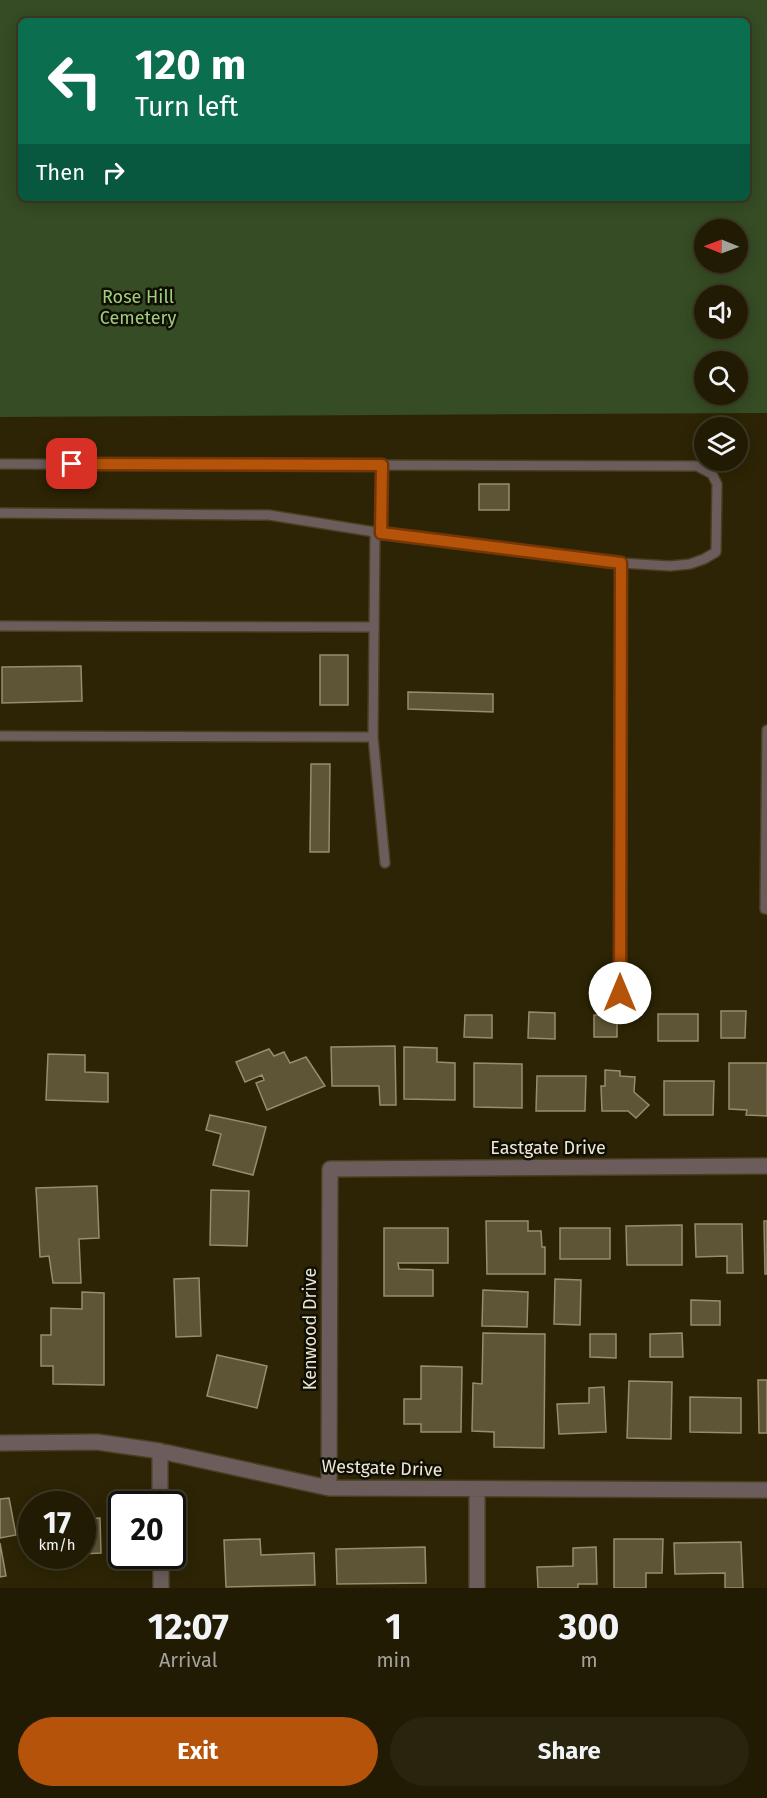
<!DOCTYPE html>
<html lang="en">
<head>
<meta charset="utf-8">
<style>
  body { margin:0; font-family:"Fira Sans",sans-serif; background:#29240d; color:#f1f3f6; height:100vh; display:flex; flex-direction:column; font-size:22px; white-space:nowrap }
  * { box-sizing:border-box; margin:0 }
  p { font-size:20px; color:#a2a19a }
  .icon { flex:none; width:33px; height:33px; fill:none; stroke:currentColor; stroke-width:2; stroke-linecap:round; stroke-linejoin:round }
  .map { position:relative; height:1588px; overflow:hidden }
  .details { display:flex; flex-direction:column; background:#211b03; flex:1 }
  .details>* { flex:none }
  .top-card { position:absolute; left:18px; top:18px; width:732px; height:183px; border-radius:9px; box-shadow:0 3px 15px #0003,0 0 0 2px #3e3925; background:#0b6e4f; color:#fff; overflow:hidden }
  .needle { width:39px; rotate:271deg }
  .tools { position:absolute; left:694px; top:219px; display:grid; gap:12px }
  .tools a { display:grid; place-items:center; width:54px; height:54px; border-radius:50%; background:#211b03; box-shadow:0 3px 15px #0003,0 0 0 2px #3e3925; font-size:30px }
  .speed { position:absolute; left:18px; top:1491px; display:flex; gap:12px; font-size:30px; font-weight:700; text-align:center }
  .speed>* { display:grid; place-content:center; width:78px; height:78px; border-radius:50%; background:#211b03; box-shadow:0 3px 15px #0003,0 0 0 2px #3e3925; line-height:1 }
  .speed small { font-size:15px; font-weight:400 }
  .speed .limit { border:3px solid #111; border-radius:9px; background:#fff; color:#111 }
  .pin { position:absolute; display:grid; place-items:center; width:51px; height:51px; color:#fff; margin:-26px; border-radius:12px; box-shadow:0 3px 9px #0006 }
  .me { position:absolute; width:66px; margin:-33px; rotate:0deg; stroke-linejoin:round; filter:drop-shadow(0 0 4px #0008) }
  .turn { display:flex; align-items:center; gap:21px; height:126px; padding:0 18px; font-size:27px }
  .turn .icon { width:78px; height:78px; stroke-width:2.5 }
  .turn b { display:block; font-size:42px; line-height:51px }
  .then { display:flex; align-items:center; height:57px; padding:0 18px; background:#0003; gap:12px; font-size:22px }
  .eta { display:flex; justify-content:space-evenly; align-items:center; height:102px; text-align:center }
  .eta b { font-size:36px; font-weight:700; line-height:42px }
  .cta { display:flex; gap:12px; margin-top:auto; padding:12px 18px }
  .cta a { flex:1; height:69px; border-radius:36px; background:#b45309; color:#fff; font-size:24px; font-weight:700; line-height:69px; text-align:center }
  .cta a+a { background:#29240d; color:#f1f3f6 }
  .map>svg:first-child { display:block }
  .green { fill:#354c24; fill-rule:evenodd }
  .building { fill:#5d5535; stroke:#958d6b; stroke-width:1.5 }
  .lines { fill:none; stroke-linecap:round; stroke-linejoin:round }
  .service-casing { stroke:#473f21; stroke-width:12 }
  .minor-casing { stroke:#473f21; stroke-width:18 }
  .service { stroke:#6c5c5c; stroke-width:9 }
  .minor { stroke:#6c5c5c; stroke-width:15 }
  .route-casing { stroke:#753606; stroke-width:15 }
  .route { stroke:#b45309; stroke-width:10 }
  .labels { text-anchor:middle; stroke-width:5; stroke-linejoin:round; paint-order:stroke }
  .park-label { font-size:18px; fill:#9ecf7d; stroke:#110e03 }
  .street-label { font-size:18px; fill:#ebe7d5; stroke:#110e03 }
</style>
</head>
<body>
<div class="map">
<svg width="767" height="1588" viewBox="0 0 767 1588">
  <rect width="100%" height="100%" fill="#2c2404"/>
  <!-- green -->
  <path class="green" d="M0 0H767V413L0 417ZM21 21H747V198H21ZM705 230H738V262H705ZM705 296H738V328H705ZM705 362H738V394H705Z"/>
  <!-- building -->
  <path class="building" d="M479 484H509V510H479Z
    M320 655H348V705H320Z
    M81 666 82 701 2 703V667Z
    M408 692 493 694V712L408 709Z
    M311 764H330L329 852H310Z
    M721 1011H746L745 1038H721Z
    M529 1012 555 1013V1039L528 1038Z
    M658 1014H698V1041H658Z
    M465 1015H492V1038L464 1037Z
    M594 1015H617V1037H594Z
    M395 1046 396 1105H380L379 1086H332L331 1047Z
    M404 1047 437 1048V1062L455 1063V1100L404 1099Z
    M269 1049 274 1056 284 1052 290 1063 306 1057 325 1086 267 1110 256 1083 264 1080 262 1075 245 1082 236 1062Z
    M48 1054 85 1055V1072L108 1073V1102L46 1100Z
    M474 1063 522 1064V1108L474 1107Z
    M729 1063H767V1116L746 1115 747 1110 729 1109Z
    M605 1070 620 1071V1076L635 1077 634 1092 649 1105 636 1118 628 1111H602L601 1086H605Z
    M537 1076H586L585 1111H536Z
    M664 1081H714L713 1115H664Z
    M210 1115 266 1127 253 1175 213 1165 221 1134 206 1130Z
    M97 1186 99 1238 79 1239 81 1283H53L49 1256 40 1257 36 1188Z
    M211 1190 249 1191 247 1246 210 1245Z
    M486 1221H528V1231H541L542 1247H545V1274H487Z
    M764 1221H767V1274H765Z
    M695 1224H742L743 1273H727V1256L696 1257Z
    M682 1225V1265H627L626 1226Z
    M384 1228H448V1263H398L399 1269 433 1270V1296H384Z
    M560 1228H610V1259H560Z
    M199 1278 201 1336 176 1337 174 1279Z
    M555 1279 581 1280 580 1325 554 1324Z
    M483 1290 528 1292 527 1327 482 1326Z
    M82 1292 104 1293V1385L53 1384V1366H41V1335H51V1308L82 1309Z
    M691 1300 720 1301V1325H691Z
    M483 1333 545 1334 544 1448 494 1447V1432L472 1431 473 1383 482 1384Z
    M682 1333 683 1357H650V1334Z
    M590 1334H616V1358L590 1357Z
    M217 1355 267 1366 257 1408 207 1396Z
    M421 1366 462 1367 461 1432H421V1424H404V1399H421Z
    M758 1380H767V1433H759Z
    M629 1381 672 1382 671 1439 627 1438Z
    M604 1387 606 1432 559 1434 557 1404 589 1403V1388Z
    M690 1397 741 1398V1433L690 1432Z
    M9 1498 16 1535 0 1538V1499Z
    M83 1501 84 1519 100 1518 101 1553 82 1554V1504H49V1502Z
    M260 1539 261 1555 314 1553 315 1585 226 1587 224 1540Z
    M614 1539H663L662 1573H646V1588H614Z
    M741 1542 743 1588H725V1573L675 1574 674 1543Z
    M0 1543 6 1576 0 1577Z
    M425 1547 426 1583 337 1584 336 1549Z
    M596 1547 597 1584H578V1588H538L537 1567 573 1566V1548Z"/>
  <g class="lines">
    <!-- service casing -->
    <g class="service-casing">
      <path id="service" d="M0 464 697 466 712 474 717 484 716 552 704 559 690 564 670 566 621 563 375 532 269 515 0 513
        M375 532 373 737 385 863
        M381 533 382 465
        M0 626 374 627
        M767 730 765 909H767
        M0 736 373 737
        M620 993 621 563"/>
    </g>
    <!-- minor casing -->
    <g class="minor-casing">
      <path id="minor" d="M0 1443 97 1442 160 1451 329 1488 767 1490
        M160 1451V1504
        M329 1488 330 1169 767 1166
        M477 1490V1588
        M161 1556V1588"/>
    </g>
    <!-- service -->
    <use href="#service" class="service"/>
    <!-- minor -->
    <use href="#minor" class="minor"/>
  </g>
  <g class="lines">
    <!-- route casing -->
    <g class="route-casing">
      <path id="route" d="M72 464 382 465 381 533 621 563 620 993"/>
    </g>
    <!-- route -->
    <use href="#route" class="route"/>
  </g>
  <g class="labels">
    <!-- park labels -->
    <g class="park-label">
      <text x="138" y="303">Rose Hill<tspan x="138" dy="21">Cemetery</tspan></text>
    </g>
    <!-- street labels -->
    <g class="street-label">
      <text x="548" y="1154">Eastgate Drive</text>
      <text transform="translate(310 1329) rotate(-90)" y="6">Kenwood Drive</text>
      <text transform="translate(382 1468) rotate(2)" y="6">Westgate Drive</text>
    </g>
  </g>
</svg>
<div class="tools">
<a><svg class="needle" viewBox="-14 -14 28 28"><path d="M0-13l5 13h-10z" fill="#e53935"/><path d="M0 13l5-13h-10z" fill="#a2a19a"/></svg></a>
<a><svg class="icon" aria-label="sound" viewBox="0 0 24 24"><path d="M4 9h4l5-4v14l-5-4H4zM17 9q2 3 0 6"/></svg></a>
<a><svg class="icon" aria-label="search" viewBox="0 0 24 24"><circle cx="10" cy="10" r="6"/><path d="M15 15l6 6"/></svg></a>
<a><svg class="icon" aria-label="layers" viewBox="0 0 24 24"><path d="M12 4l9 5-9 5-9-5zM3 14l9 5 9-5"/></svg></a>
</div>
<div class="speed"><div>17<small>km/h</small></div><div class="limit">20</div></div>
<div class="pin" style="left:72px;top:464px;background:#d93025"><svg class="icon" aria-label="arrive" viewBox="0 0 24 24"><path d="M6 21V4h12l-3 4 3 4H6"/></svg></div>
<svg class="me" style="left:620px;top:993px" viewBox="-20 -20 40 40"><circle r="19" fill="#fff"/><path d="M0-13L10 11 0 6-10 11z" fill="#b45309"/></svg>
<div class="top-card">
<div class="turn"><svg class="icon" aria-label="left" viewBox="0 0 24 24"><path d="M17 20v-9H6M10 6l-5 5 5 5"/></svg><div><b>120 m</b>Turn left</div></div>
<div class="then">Then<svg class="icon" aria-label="right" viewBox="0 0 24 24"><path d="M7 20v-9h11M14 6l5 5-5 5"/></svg></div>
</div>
</div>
<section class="details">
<div class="eta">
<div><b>12:07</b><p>Arrival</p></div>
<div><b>1</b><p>min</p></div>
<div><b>300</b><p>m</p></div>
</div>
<div class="cta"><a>Exit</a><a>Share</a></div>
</section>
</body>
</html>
